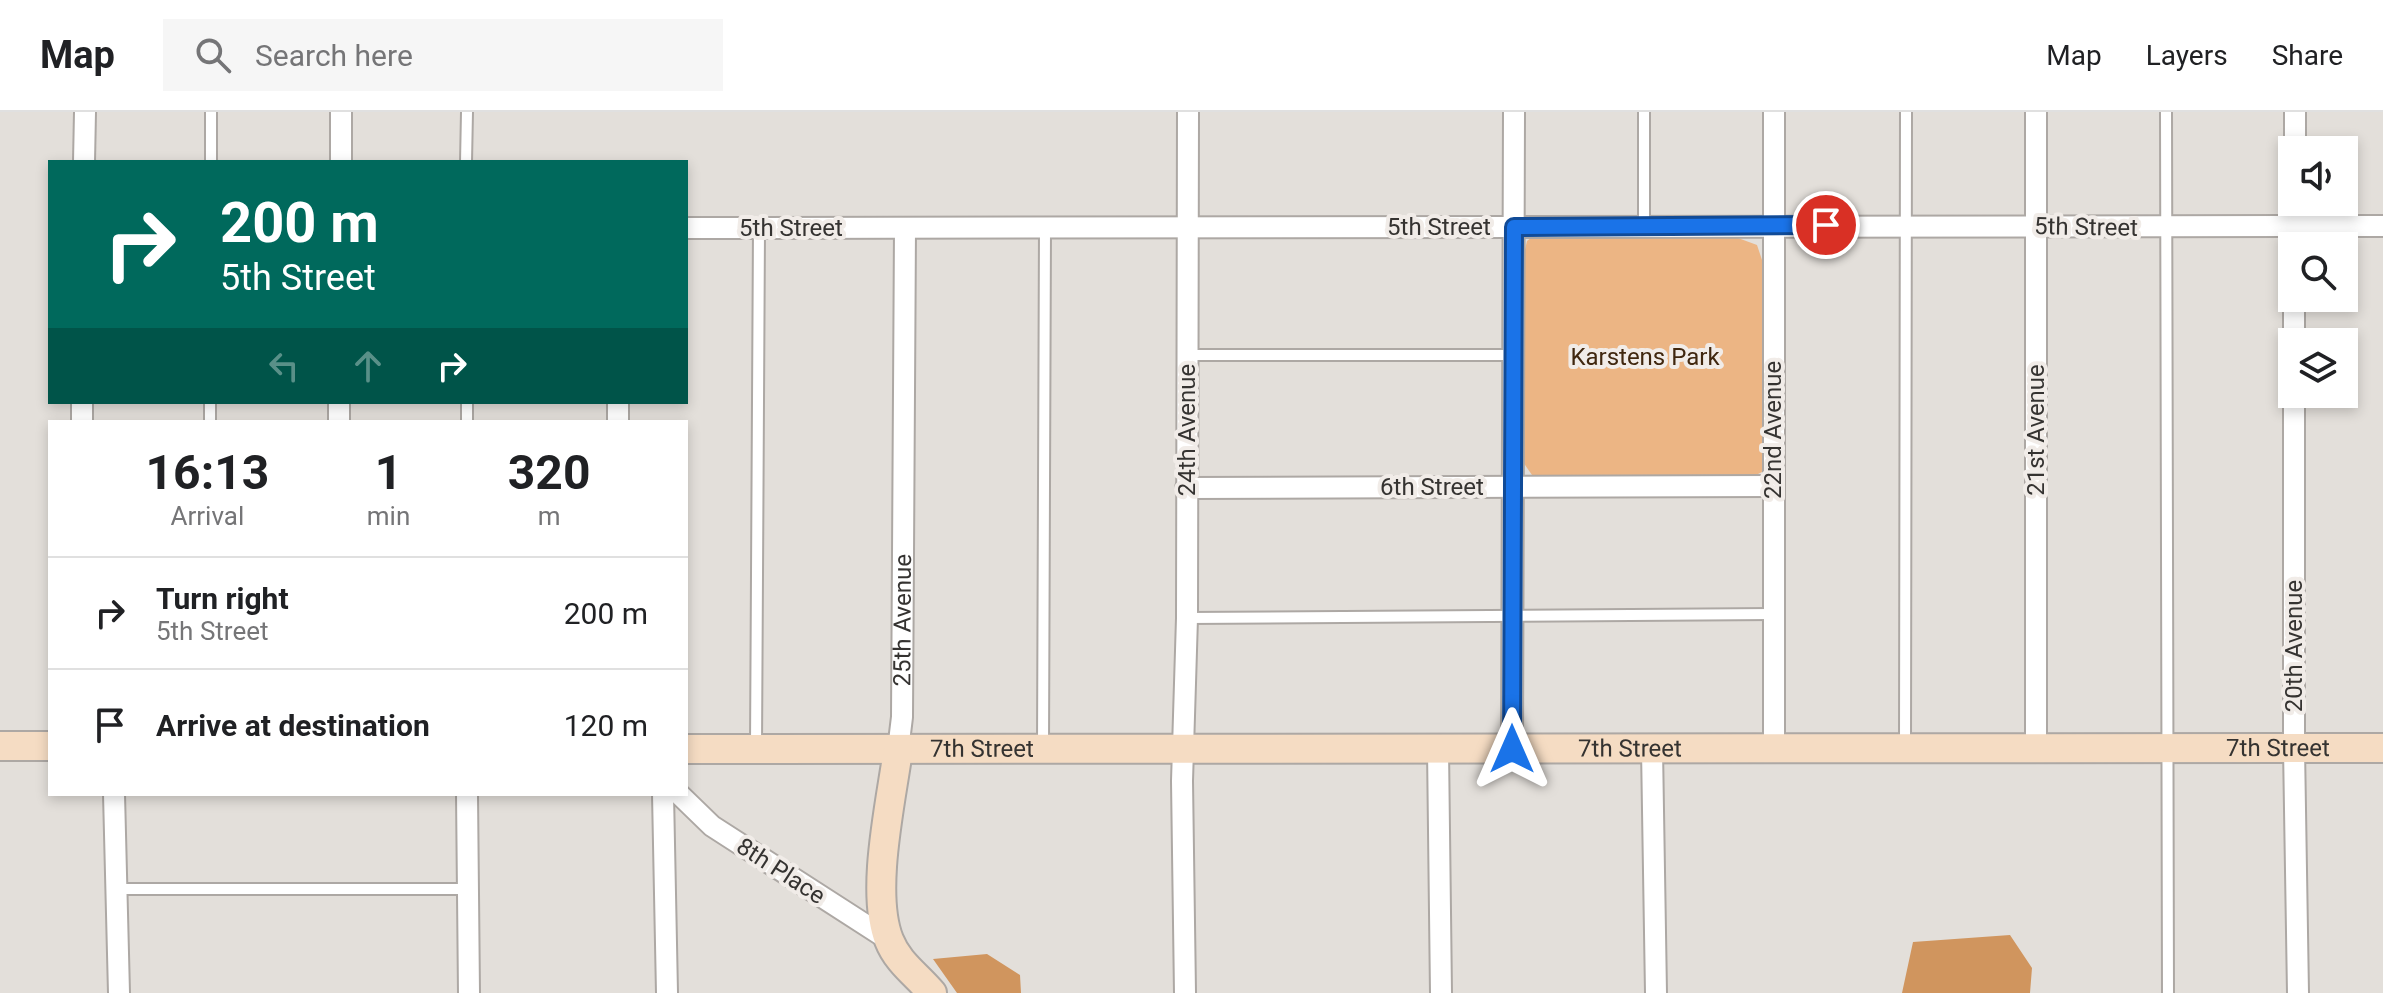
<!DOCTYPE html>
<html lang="en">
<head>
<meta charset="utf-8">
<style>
  body { margin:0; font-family:Roboto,sans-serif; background:#f6f6f6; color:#202124; height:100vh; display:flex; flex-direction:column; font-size:30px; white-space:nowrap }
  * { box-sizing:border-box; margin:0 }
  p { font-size:26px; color:#757577 }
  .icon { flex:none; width:44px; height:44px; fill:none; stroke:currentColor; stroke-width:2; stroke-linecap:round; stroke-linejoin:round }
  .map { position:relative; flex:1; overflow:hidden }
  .panel { position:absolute; left:48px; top:308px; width:640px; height:376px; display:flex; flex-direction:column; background:#fff; border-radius:0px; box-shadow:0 4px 12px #0003 }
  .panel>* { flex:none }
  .guide { position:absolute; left:48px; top:48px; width:640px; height:244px; border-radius:0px; box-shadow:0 4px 12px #0003; background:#00695c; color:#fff; overflow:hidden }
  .buttons { position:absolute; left:2278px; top:24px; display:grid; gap:16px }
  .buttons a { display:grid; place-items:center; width:80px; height:80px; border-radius:0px; background:#fff; box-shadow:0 4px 12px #0003; font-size:40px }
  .pin { position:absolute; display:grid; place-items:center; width:68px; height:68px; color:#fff; margin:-34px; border:4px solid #fff; border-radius:50%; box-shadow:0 2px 8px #0007 }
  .me { position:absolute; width:88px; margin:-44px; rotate:0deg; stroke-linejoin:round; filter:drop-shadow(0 0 6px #0008) }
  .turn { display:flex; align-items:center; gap:28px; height:168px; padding:0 40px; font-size:36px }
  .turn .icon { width:104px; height:104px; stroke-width:2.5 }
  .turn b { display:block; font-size:56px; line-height:68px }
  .lanes { display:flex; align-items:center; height:76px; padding:0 40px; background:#0003; justify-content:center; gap:40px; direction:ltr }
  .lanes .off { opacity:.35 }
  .eta { display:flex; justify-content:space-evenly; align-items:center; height:136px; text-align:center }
  .eta b { font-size:48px; font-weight:700; line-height:56px }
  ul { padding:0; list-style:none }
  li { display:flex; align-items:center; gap:24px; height:112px; padding:0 40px; border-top:2px solid #e0e0e0 }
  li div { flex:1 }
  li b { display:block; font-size:30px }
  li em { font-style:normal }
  header { display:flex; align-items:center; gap:48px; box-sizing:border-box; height:112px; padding:0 40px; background:#fff; border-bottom:2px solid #e0e0e0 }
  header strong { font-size:38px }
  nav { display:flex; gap:44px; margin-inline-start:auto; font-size:28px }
  .search { width:560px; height:72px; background:#f6f6f6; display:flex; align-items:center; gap:20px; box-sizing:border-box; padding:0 28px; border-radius:0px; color:#757577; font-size:30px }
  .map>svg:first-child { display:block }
  .green { fill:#ecb584 }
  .forest { fill:#d0955e }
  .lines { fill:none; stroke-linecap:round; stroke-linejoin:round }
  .lane-casing { stroke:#ada8a4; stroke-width:14 }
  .street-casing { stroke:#ada8a4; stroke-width:24 }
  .secondary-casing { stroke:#ada8a4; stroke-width:32 }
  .lane { stroke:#fff; stroke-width:10 }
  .street { stroke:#fff; stroke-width:20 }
  .secondary { stroke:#f5dcc3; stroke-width:28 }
  .route-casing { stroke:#114b97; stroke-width:20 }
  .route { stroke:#1a73e8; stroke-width:14 }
  .labels { text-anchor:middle; stroke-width:8; stroke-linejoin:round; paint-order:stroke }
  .street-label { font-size:24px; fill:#353331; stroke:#f1ece8 }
  .park-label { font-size:24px; fill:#40270f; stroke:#f1ece8 }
</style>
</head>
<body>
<header>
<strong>Map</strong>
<div class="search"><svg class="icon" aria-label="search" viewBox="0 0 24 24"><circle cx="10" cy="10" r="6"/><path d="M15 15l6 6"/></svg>Search here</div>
<nav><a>Map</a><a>Layers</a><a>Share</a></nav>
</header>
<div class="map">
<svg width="2383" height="881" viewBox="0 0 2383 881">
  <rect width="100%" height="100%" fill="#e3dfda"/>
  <!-- green -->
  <path class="green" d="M1532 125 1738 126 1757 133 1762 148 1766 340 1762 360 1752 365 1532 363 1523 350 1524 142 1527 129Z"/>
  <!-- forest -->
  <path class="forest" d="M2010 823 2032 856 2030 881H1902L1913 830Z
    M987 842 1020 863 1021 881H957L933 847Z"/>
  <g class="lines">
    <!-- lane casing -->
    <g class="lane-casing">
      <path id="lane" d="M2166 0 2168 881
        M211 50V0
        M466 50 467 0
        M1644 114V0
        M1187 243H1514
        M467 290V310
        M210 310V290
        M1187 506 1774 502
        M1043 634 1045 116
        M1905 634 1906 0
        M756 635 759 117
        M115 777H467"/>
    </g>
    <!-- street casing -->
    <g class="street-casing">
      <g id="street">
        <path d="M2295 38V0"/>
        <path d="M84 50 85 0"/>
        <path d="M341 50V0"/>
        <path d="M686 116 2383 114"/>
        <path d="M2294 134V90"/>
        <path d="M2294 230V186"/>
        <path d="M2294 282V636L2298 881"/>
        <path d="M82 310V290"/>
        <path d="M339 310V290"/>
        <path d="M618 310V290"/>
        <path d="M1186 376 1774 374"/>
        <path d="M1774 636V0"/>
        <path d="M2036 636V0"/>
        <path d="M1438 637 1441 881"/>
        <path d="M1512 637 1514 0"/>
        <path d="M1652 637 1656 881"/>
        <path id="s1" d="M898 638 902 605 905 117"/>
        <path d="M114 682 119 881"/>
        <path d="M467 682 469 881"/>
        <path d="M663 682 667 881"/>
        <path d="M679 682 712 714 889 828"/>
        <path d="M1185 881 1182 669 1187 506 1188 0"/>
      </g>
    </g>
    <!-- secondary casing -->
    <g class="secondary-casing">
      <g id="secondary">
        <path d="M0 634H50"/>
        <path id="s2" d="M686 637 2383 636"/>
        <path d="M898 638C891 690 870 780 889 828 898 851 917 863 932 881"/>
      </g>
    </g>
    <!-- lane -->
    <use href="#lane" class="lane"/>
    <!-- street -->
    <use href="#street" class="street"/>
    <!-- secondary -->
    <use href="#secondary" class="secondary"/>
  </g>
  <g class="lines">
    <!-- route casing -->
    <g class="route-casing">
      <path id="route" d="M1512 637 1514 115 1826 113"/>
    </g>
    <!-- route -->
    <use href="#route" class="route"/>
  </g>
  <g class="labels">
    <!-- street labels -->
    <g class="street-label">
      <text x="1439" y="123">5th Street</text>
      <text transform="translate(2086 115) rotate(1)" y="8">5th Street</text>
      <text x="791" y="124">5th Street</text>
      <text transform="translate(1187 318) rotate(-90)" y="8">24th Avenue</text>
      <text transform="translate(1773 318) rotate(-90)" y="8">22nd Avenue</text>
      <text transform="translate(2036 318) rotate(-90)" y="8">21st Avenue</text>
      <text x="1432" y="383">6th Street</text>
      <text dy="8" stroke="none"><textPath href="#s1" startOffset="130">25th Avenue</textPath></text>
      <text transform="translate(2294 534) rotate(-90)" y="8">20th Avenue</text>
      <text dy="8" stroke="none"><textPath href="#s2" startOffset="1592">7th Street</textPath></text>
      <text dy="8" stroke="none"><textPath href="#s2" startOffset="296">7th Street</textPath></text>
      <text dy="8" stroke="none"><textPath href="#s2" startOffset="944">7th Street</textPath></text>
      <text transform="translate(781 759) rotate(33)" y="8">8th Place</text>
    </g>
    <!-- park labels -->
    <g class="park-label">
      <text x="1645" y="253">Karstens Park</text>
    </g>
  </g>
</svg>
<div class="buttons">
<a><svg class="icon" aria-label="sound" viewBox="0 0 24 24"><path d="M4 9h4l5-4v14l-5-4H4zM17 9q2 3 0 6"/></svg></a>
<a><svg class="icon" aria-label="search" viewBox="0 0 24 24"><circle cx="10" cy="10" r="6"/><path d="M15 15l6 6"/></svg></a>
<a><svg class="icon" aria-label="layers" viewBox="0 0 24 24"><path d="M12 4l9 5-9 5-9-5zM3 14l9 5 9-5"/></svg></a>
</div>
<div class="pin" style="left:1826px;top:113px;background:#d93025"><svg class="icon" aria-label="arrive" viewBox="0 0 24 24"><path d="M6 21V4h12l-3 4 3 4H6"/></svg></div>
<svg class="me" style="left:1512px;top:637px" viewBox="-20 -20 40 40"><path d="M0-17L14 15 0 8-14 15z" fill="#1a73e8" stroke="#fff" stroke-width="4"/></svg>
<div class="guide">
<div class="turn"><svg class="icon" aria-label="right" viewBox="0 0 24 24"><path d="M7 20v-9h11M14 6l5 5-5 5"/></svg><div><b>200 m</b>5th Street</div></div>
<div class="lanes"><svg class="icon off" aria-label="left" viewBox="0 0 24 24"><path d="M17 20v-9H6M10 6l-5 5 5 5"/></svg><svg class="icon off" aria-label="ahead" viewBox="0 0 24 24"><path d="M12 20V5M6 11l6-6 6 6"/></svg><svg class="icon" aria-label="right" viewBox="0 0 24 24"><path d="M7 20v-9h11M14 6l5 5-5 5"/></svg></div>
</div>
<section class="panel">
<div class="eta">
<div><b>16:13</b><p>Arrival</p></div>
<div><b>1</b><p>min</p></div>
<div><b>320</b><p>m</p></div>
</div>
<ul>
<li><svg class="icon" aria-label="right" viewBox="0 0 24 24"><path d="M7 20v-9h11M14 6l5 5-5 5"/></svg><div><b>Turn right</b><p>5th Street</p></div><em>200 m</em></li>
<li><svg class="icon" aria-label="arrive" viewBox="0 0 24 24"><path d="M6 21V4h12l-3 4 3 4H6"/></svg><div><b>Arrive at destination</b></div><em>120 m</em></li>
</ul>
</section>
</div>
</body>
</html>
